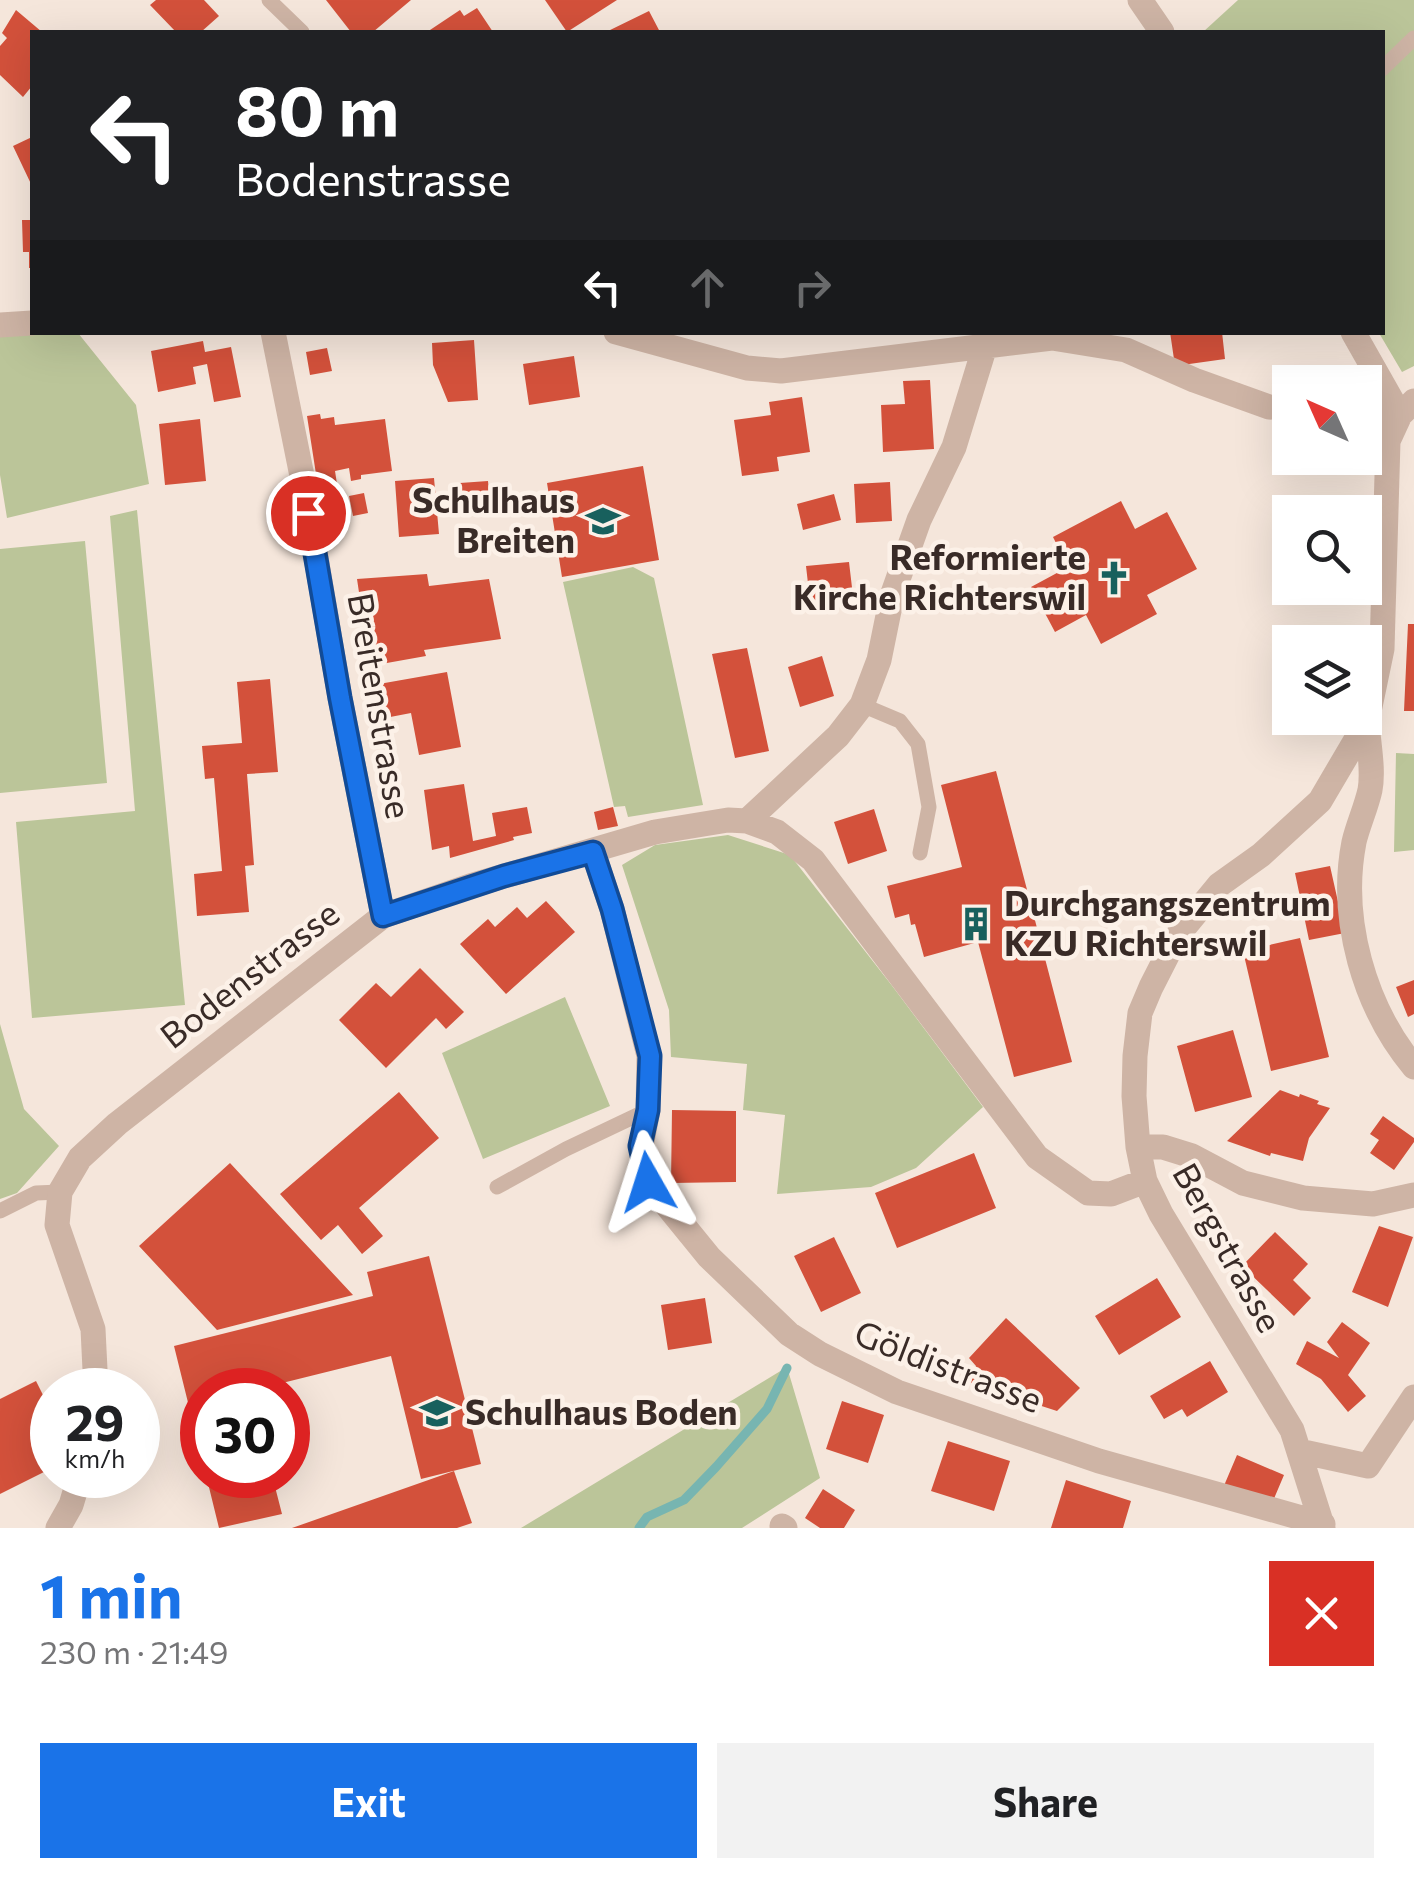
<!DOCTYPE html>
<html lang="en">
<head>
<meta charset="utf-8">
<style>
  body { margin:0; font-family:Commissioner,sans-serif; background:#f2f2f2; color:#202124; height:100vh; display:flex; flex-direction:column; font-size:38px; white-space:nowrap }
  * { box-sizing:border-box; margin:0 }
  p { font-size:32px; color:#757577 }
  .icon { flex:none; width:55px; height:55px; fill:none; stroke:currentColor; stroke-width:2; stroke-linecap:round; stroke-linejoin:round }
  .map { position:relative; height:1528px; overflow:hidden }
  .panel { display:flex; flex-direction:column; background:#fff; flex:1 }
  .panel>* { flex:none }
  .guide { position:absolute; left:30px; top:30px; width:1355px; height:305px; border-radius:0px; box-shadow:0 10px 40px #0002; background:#202124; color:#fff; overflow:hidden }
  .needle { width:65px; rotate:315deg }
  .tools { position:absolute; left:1272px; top:365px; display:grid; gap:20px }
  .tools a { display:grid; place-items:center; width:110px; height:110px; border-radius:0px; background:#fff; box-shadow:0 10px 40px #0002; font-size:50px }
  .speed { position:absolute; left:30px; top:1368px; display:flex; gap:20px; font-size:50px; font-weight:700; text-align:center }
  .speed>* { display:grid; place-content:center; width:130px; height:130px; border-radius:50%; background:#fff; box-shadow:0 10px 40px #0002; line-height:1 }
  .speed small { font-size:25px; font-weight:400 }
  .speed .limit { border:15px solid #d22; background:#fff; color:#111 }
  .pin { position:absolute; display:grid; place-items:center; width:85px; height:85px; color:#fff; margin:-42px; border:5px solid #fff; border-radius:50%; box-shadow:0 2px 10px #0007 }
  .me { position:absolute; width:110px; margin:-55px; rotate:354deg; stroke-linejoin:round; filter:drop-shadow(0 0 8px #0008) }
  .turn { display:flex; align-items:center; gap:35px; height:210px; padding:0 40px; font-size:45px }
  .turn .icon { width:130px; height:130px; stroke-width:2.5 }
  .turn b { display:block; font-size:70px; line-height:85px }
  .lanes { display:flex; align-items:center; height:95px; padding:0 40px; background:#0003; justify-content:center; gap:50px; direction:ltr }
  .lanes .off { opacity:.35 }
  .round { display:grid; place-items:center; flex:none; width:105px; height:105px; border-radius:0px; background:#f2f2f2 }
  .head { display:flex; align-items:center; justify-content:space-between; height:170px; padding:0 40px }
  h1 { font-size:60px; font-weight:700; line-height:75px; color:#1a73e8 }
  .cta { display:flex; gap:20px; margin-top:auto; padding:20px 40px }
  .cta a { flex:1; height:115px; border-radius:0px; background:#1a73e8; color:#fff; font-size:40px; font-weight:700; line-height:115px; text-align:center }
  .cta a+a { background:#f2f2f2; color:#202124 }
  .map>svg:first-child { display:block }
  .green { fill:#bbc599 }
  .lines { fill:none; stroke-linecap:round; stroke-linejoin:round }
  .stream { stroke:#77b5b1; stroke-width:9 }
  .building { fill:#d3513b }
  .service { stroke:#ceb4a5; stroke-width:15 }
  .minor { stroke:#ceb4a5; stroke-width:25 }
  .route-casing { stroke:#114b97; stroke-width:25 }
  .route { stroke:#1a73e8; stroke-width:18 }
  .labels { text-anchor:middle; stroke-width:9; stroke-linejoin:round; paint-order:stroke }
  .poi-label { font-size:35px; font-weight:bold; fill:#392b27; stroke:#fcf1e8; text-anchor:end }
  .street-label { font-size:35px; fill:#392b27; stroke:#fcf1e8 }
</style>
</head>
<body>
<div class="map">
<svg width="1414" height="1528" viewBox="0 0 1414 1528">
  <rect width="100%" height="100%" fill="#f5e6db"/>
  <!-- green -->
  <path class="green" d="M1238 0H1414V366L1402 372 1379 333 1382 332V32H1203Z
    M32 332 78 333 136 405 149 484 7 518 0 475V335Z
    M137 510 185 1005 32 1018 16 822 135 811 110 516Z
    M85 541 107 783 0 793V549Z
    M633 567 654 578 703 805 628 817 625 806 614 807 563 582Z
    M1396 753 1414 754V850L1394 852Z
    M728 835 790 855 893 987 983 1107 916 1168 871 1187 777 1194 785 1115 743 1110 747 1064 671 1057 669 1010 622 865 655 845Z
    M565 997 610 1106 483 1159 442 1053Z
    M0 1024 24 1109 59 1146 17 1193 0 1199Z
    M787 1367 820 1478 742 1528H521Z"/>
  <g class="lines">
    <!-- stream -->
    <path class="stream" d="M639 1528 647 1517 684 1500 716 1467 767 1409 787 1368"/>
  </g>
  <!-- building -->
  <path class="building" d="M156 0H204L219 16 201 32 197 30 193 32H176L150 5Z
    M326 0H411L373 32H351Z
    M545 0H617L567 32Z
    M477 8 493 32H427L460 10 464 16Z
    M16 10 42 32H32V86L23 97 0 75V46L7 38 2 33Z
    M649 11 660 32H606Z
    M32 137V186L13 146Z
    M22 220H32V268H29V252H23Z
    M1170 332H1222L1225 359 1175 366Z
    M474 340 478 400 448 402 433 365 432 343Z
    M203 341 205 352 231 347 241 397 214 402 207 364 193 367 196 384 158 392 151 351Z
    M327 348 332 371 310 375 306 352Z
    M574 356 580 397 529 405 523 364Z
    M930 380 934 449 883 452 881 405 905 404 903 381Z
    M802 397 810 452 777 457 779 471 742 476 734 420 771 415 769 402Z
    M320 414 321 419 334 417 335 425 385 419 392 471 361 475V479L351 481 349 468 335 471 337 484 318 487 307 416Z
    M200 419 206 481 165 485 159 424Z
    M643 466 659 560 562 577 547 483Z
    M434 478 439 534 399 537 395 481Z
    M488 481 490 504 462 505 460 483Z
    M890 482 892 521 856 523 854 484Z
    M364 493 368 513 353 516 349 496Z
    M834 494 841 520 803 530 797 504Z
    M1121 501 1135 529 1167 512 1197 569 1147 595 1157 614 1101 644 1086 615 1055 632 1031 587 1068 567 1053 537Z
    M849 562 853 596 810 601 806 566Z
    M427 574 429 586 489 579 501 639 424 650 426 656 370 666 357 579Z
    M1408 624H1414V711H1404Z
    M747 648 769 751 735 758 712 654Z
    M822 656 834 696 800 707 788 667Z
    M447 672 461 747 419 755 411 713 385 718 379 684Z
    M270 679 278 772 247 774 254 865 245 866 249 912 197 916 194 874 222 871 214 778 205 779 202 746 242 743 237 682Z
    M996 771 1072 1062 1014 1077 978 942 924 957 915 924 911 925 909 914 895 918 887 886 962 867 941 785Z
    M464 784 473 841 496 836 492 813 527 807 532 833 513 837 514 840 450 858 449 846 432 850 424 790Z
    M613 807 618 826 598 830 594 812Z
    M874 809 887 851 848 864 834 822Z
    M1330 866 1345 933 1309 940 1295 873Z
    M546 901 575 932 506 994 460 944 488 919 495 927 517 907 527 918Z
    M1300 938 1329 1057 1271 1071 1243 951Z
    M420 968 464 1012 446 1029 436 1018 386 1068 339 1020 376 983 391 997Z
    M1414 980V1014L1408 1017 1396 987Z
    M1233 1030 1252 1097 1195 1112 1177 1046Z
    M1280 1090 1299 1097 1300 1094 1319 1101 1317 1104 1330 1108 1309 1138 1303 1161 1271 1153 1270 1156 1227 1141Z
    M399 1092 439 1138 359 1208 383 1236 362 1254 338 1225 321 1240 280 1194Z
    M672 1110 736 1111V1182L671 1183Z
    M1383 1116 1414 1138V1142L1394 1170 1370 1153 1379 1140 1370 1134Z
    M974 1153 996 1208 897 1248 875 1193Z
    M230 1163 353 1295 217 1330 139 1246Z
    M1379 1226 1413 1237 1388 1307 1352 1292Z
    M1275 1232 1308 1264 1293 1280 1311 1298 1294 1316 1242 1266Z
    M834 1237 861 1293 821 1312 794 1256Z
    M429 1256 481 1464 421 1479 391 1356 254 1390H202L201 1455 174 1346 373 1296 367 1272Z
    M1157 1278 1181 1317 1119 1355 1095 1316Z
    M705 1298 712 1343 668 1350 661 1305Z
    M1006 1318 1080 1388 1057 1411 971 1383 976 1366 969 1358Z
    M1342 1322 1370 1343 1348 1375 1366 1396 1348 1412 1321 1379 1296 1364 1307 1341 1339 1358 1327 1342Z
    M1210 1361 1228 1392 1187 1417 1182 1409 1164 1419 1150 1396Z
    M36 1381 48 1405 38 1411 52 1441V1468L0 1494V1399Z
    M842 1401 884 1415 868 1463 826 1449Z
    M948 1441 1010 1461 994 1511 931 1491Z
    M1237 1455 1284 1475 1270 1508 1223 1488Z
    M454 1471 472 1523 457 1528H292Z
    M206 1475H272L282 1514 219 1528Z
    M1066 1480 1131 1501 1123 1528H1051Z
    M823 1489 855 1510 844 1528H820L805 1518Z"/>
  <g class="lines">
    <!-- service -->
    <path class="service" d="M269 0 302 32
      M1382 69 1414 38
      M862 705 900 721 918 744 929 807 920 853
      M497 1187 566 1149 648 1110
      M0 1211 36 1193 60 1192"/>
    <!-- minor -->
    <path class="minor" d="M1140 0 1162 32
      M0 325 32 323
      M273 332 302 476 340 698 383 916
      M616 332 747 368 781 371 1052 338 1126 350 1194 380 1269 407 1290 408
      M1353 332 1400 415
      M1365 412 1400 415
      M1367 721C1368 742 1374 769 1370 790 1366 808 1358 825 1354 842 1339 919 1364 1007 1414 1067
      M747 821 838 736 862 705 879 660 892 596 919 520 954 447 985 346
      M593 852 612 909 649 1056 648 1110 641 1146 648 1182 709 1257 789 1334 820 1354 897 1392 1099 1461 1323 1524
      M1138 1147H1163L1192 1156 1243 1183 1303 1198 1373 1204 1414 1195
      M96 1390 93 1329 57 1225 60 1192 80 1158 117 1124 383 916 470 886 655 832 728 820 747 821 777 832 813 860 1037 1157 1088 1193 1111 1194 1145 1181
      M1299 1451 1368 1466 1414 1397
      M782 1526 785 1528
      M58 1528 71 1505 80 1475
      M1323 1528 1292 1430 1161 1214 1145 1181 1138 1147 1134 1096 1135 1056 1140 1013 1151 987 1177 936 1219 885 1261 855 1320 801 1367 721 1382 649 1388 441 1400 415 1414 401"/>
  </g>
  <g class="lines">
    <!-- route casing -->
    <g class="route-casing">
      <path id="route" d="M308 513 340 698 383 916 504 876 593 852 612 909 650 1056 648 1110 640 1146 648 1182"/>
    </g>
    <!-- route -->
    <use href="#route" class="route"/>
  </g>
  <!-- icons -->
  <defs>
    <g id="school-bare" transform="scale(2.7)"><path d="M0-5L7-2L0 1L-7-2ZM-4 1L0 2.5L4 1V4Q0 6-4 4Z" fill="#18605d" stroke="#fcf1e8" stroke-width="2.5" paint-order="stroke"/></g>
    <g id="church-bare" transform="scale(2.7)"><path d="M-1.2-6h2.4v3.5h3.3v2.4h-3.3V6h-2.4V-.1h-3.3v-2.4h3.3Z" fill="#18605d" stroke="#fcf1e8" stroke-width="2.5" paint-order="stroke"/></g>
    <g id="building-bare" transform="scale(2.7)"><path d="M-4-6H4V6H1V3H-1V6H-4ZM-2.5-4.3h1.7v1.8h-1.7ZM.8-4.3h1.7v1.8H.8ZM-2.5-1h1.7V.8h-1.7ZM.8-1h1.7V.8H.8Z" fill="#18605d" stroke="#fcf1e8" stroke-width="2.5" paint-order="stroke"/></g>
  </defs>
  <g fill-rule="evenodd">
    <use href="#school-bare" x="603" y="521"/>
    <use href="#church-bare" x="1114" y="578"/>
    <use href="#building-bare" x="976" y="924"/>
    <use href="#school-bare" x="437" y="1413"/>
  </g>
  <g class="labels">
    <!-- poi labels -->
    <g class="poi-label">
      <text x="575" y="513">Schulhaus<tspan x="575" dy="40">Breiten</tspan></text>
      <text x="1086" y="570">Reformierte<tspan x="1086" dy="40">Kirche Richterswil</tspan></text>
      <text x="1004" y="916" text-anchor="start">Durchgangszentrum<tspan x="1004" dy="40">KZU Richterswil</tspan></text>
      <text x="465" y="1425" text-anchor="start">Schulhaus Boden</text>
    </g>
    <!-- street labels -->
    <g class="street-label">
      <text transform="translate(379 706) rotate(80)" y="12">Breitenstrasse</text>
      <text transform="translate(250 975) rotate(-38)" y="12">Bodenstrasse</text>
      <text transform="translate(1227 1248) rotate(61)" y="12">Bergstrasse</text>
      <text transform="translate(948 1367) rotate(21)" y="12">Göldistrasse</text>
    </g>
  </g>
</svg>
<div class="tools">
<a><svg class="needle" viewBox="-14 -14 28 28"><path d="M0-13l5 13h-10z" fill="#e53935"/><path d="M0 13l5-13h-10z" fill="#757577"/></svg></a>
<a><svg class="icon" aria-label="search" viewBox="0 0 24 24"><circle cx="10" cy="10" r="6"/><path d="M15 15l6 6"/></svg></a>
<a><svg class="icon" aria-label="layers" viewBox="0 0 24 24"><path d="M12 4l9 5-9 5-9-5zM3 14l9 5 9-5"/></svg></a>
</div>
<div class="speed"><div>29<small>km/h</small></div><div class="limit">30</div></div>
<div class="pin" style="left:308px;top:513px;background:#d93025"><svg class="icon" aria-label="arrive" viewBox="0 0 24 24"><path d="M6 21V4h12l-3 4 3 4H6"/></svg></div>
<svg class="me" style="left:648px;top:1182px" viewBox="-20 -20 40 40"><path d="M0-17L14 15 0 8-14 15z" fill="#1a73e8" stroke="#fff" stroke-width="4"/></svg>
<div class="guide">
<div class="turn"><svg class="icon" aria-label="left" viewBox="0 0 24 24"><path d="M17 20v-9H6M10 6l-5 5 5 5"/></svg><div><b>80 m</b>Bodenstrasse</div></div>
<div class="lanes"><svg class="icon" aria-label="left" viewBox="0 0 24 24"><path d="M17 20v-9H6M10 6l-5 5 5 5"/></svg><svg class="icon off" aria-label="ahead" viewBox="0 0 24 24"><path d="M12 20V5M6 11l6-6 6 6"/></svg><svg class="icon off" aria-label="right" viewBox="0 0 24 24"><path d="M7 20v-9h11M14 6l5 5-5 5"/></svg></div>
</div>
</div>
<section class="panel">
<div class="head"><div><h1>1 min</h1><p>230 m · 21:49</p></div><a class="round" style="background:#d93025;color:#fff"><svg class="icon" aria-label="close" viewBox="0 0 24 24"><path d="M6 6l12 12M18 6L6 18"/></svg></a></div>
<div class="cta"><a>Exit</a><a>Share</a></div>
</section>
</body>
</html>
